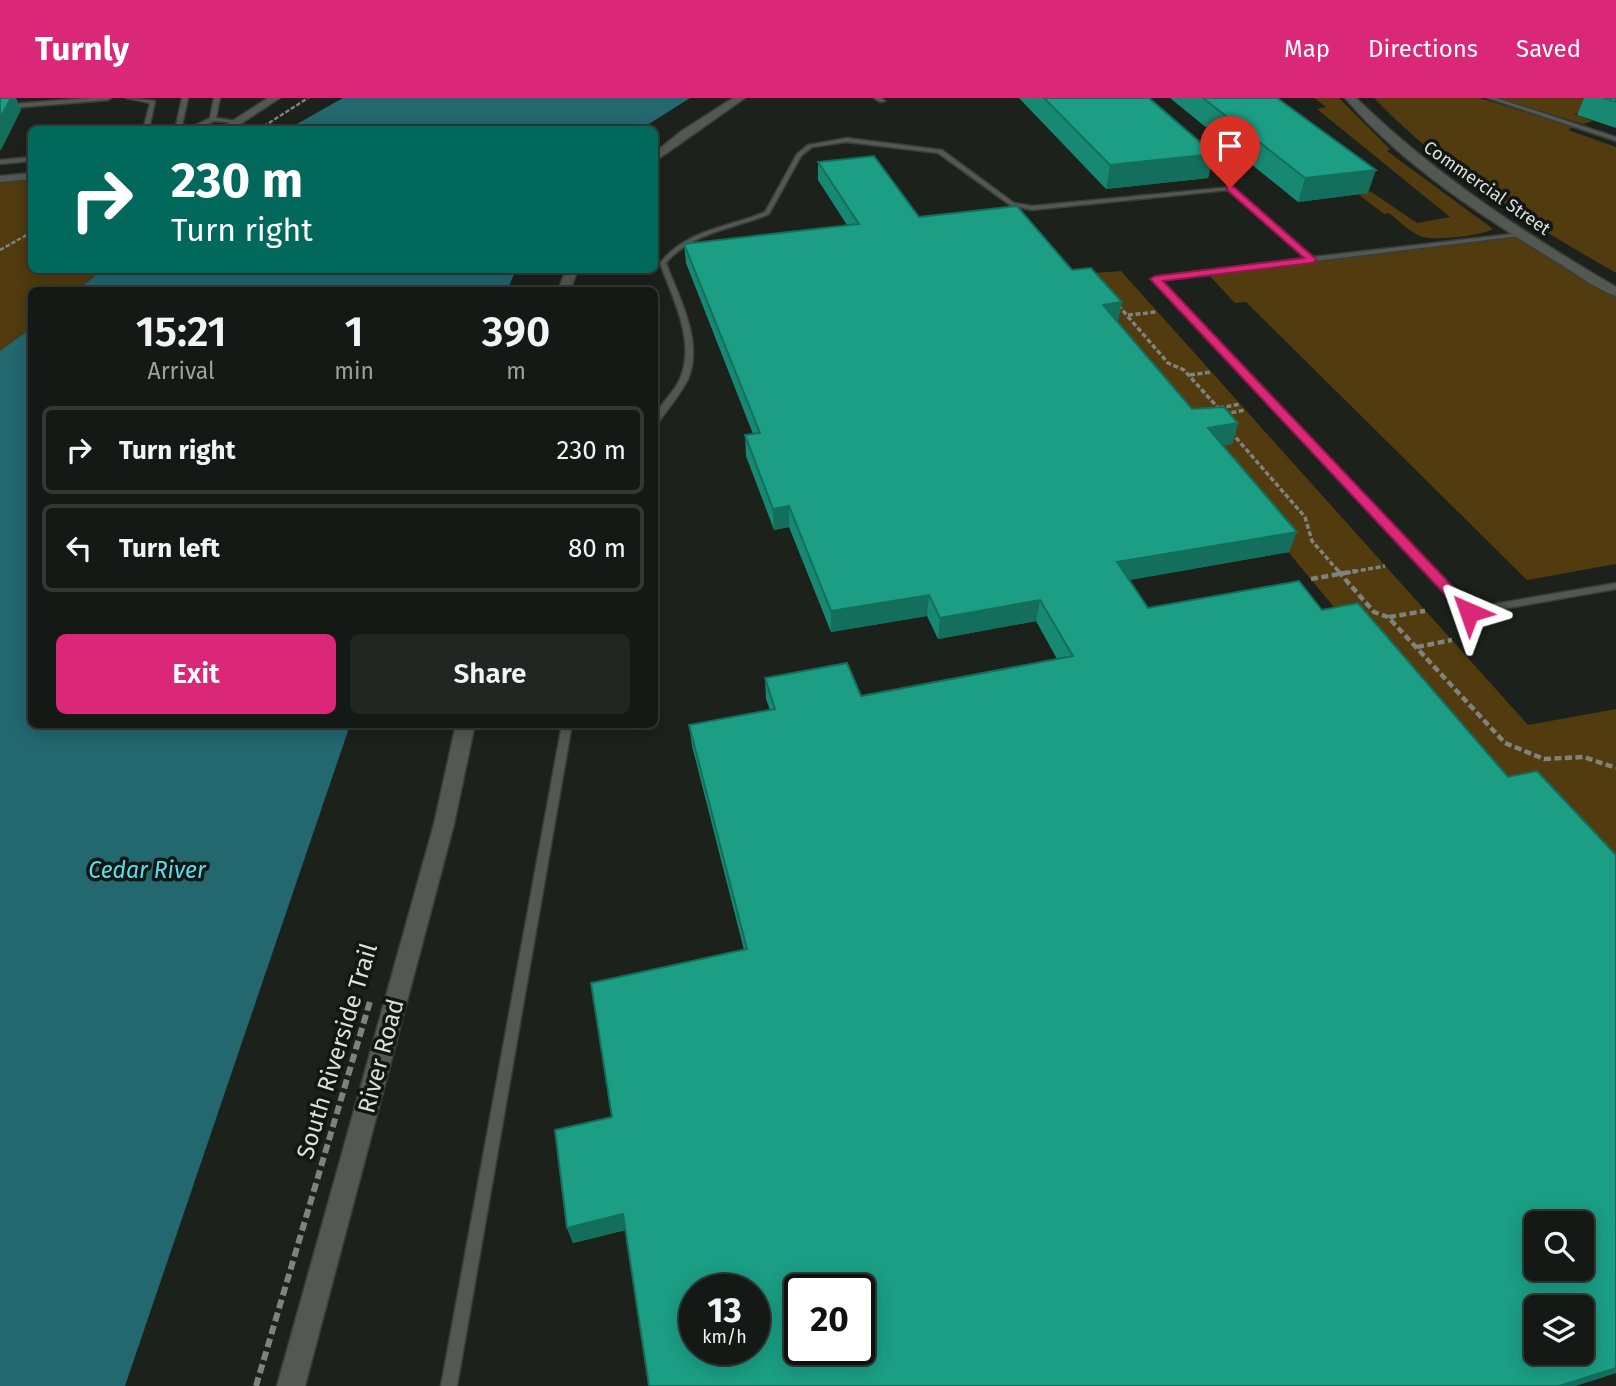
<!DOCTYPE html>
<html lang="en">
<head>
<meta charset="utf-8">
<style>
  body { margin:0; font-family:"Fira Sans",sans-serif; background:#222622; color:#f1f3f6; height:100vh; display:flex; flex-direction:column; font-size:26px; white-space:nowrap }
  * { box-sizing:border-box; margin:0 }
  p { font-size:23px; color:#9da0a0 }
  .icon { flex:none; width:38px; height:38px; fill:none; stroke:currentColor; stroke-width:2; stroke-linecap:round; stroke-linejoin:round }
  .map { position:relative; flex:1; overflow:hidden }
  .sheet { position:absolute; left:28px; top:189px; width:630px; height:441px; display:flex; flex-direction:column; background:#151915; border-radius:10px; box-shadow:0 4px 18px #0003,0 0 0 2px #343834 }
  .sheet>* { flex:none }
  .top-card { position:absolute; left:28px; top:28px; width:630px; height:147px; border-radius:10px; box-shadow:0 4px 18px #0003,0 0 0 2px #343834; background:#00695c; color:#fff; overflow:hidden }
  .tools { position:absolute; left:1524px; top:1113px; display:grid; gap:14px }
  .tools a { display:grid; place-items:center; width:70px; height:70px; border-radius:10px; background:#151915; box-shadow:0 4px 18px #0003,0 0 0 2px #343834; font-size:35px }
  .speed { position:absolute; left:679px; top:1176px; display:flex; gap:14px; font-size:35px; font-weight:700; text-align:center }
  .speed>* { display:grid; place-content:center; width:91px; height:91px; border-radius:50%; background:#151915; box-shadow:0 4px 18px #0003,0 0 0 2px #343834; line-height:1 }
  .speed small { font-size:18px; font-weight:400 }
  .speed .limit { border:4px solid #111; border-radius:10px; background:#fff; color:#111 }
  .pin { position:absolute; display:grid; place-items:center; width:60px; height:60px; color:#fff; margin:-72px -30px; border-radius:50% 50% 50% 0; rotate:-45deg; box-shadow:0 0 7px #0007 }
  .pin .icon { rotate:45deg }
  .me { position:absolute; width:77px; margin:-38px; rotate:317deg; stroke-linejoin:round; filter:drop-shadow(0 0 5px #0008) }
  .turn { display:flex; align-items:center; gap:24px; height:147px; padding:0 28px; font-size:32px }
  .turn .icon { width:91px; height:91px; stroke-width:2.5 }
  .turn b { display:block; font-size:49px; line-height:60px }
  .eta { display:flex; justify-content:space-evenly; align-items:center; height:119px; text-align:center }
  .eta b { font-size:42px; font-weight:600; line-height:49px }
  .button { display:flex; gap:14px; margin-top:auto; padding:14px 28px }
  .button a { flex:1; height:80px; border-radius:10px; background:#db2777; color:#fff; font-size:28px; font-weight:600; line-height:80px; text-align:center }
  .button a+a { background:#222622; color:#f1f3f6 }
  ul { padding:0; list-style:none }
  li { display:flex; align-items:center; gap:21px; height:88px; margin:0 14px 10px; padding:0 14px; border:4px solid #343834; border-radius:10px }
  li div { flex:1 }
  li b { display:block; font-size:26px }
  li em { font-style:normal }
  header { display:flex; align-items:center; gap:42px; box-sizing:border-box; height:98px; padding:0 35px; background:#db2777; color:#fff }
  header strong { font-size:33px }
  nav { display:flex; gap:38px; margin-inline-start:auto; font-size:24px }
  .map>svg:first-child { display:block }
  .green { fill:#513b0f }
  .water { fill:#23676f }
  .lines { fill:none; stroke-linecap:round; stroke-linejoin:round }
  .service-casing { stroke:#393d39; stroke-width:3 }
  .tertiary-casing { stroke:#393d39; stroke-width:3 }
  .secondary-casing { stroke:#393d39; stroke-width:3 }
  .path-far3 { stroke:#7f837e; stroke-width:2.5; stroke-dasharray:4.5 2; stroke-linecap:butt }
  .path-far2 { stroke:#7f837e; stroke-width:3.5; stroke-dasharray:5 2.5; stroke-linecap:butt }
  .path-far1 { stroke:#7f837e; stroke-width:4.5; stroke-dasharray:7 3.5; stroke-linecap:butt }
  .path { stroke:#7f837e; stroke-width:6; stroke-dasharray:9 4.5; stroke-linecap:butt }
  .service { fill:#535852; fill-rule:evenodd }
  .tertiary { fill:#535852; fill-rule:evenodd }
  .secondary { fill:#535852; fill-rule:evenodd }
  .wall { fill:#178872 }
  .shaded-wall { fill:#136f5c }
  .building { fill:#1b9e84; stroke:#136f5c; stroke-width:2; fill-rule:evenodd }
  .route { fill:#db2777; stroke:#8e194d; stroke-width:2 }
  .labels { text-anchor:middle; stroke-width:7; stroke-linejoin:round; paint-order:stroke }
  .far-street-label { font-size:18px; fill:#dbdeda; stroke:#131713 }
  .water-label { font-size:23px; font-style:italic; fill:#5cddec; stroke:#131713 }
  .near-street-label { font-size:24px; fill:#dbdeda; stroke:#131713 }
</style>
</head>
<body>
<header>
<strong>Turnly</strong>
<nav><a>Map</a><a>Directions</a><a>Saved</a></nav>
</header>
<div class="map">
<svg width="1616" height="1288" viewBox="0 0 1616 1288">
  <rect width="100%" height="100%" fill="#1c211c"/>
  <!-- green -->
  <path class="green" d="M1314 0H1339L1390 51 1387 53 1493 131C1484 137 1434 144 1420 138 1409 133 1399 123 1389 115L1384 116 1359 97 1370 93 1417 125 1450 119 1317 11 1326 9Z
    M1374 0H1480L1573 29 1568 32 1616 49V175C1529 125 1444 73 1374 0Z
    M1498 0H1595L1597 8 1574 16 1593 23 1583 26Z
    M31 81 32 172H102L78 192H32L31 230 0 253V84Z
    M1519 136 1616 194V466L1527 482 1246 204 1235 205 1207 175Z
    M1121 173 1528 627 1616 611V796L1493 700 1099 227 1094 175Z"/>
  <!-- water -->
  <path class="water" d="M343 0H690L641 31H288Z
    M102 172H516L507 192H78Z
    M31 230 32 626 350 627 125 1288H0V253Z"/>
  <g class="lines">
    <!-- service casing -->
    <g class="service-casing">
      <path id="service" d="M89 0H111L108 2 0 11V7Z
        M126 0 155 3 149 32H143L150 5Z
        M182 0H188L181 32H175Z
        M214 0H220L216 20 237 23V25L214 23 194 32H186L210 20Z
        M874 0H881L885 3 880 4Z
        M1488 0H1496L1616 39V43Z
        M847 40 942 52 1014 105 1032 108 1232 89 1313 159 1521 135 1522 136 1519 138 1160 182 1471 510 1616 485V491L1469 517 1466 516 1152 181 1155 179 1306 160 1229 92 1032 112 1010 107 938 55 847 44 812 49 801 58 769 116C734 131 692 134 666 165 679 200 704 243 688 281 680 297 668 311 657 326H654C654 311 671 298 678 285 698 246 673 202 660 165 687 131 727 130 765 114L797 56 808 47Z
        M32 59V63L0 66V62Z
        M562 626H572L457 1288H441Z"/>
    </g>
    <!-- tertiary casing -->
    <g class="tertiary-casing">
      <path id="tertiary" d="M268 0H280L231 32H218Z
        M1345 0H1356C1434 76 1522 134 1616 189V198C1597 192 1578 177 1560 166 1485 120 1403 68 1345 0Z
        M32 75V81L0 84V78Z"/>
    </g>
    <!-- secondary casing -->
    <g class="secondary-casing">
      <path id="secondary" d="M733 0H745L654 64V55L683 32Z
        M566 172H578L570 192H558Z
        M456 626H475L454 726 305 1288H277L434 726Z"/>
    </g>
    <!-- path-far3 -->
    <path class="path-far3" d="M258 32 308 0
      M0 152 32 134"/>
    <!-- path-far2 -->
    <path class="path-far2" d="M1118 207 1168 265 1184 272 1220 312
      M1128 217 1156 214
      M1190 277 1211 274
      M1219 310 1240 306
      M1224 316 1245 312
      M1231 334 1305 419 1312 443 1340 475
      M1346 475 1385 468"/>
    <!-- path-far1 -->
    <path class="path-far1" d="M1338 473 1374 514 1388 519 1505 645 1544 661 1584 659 1616 670
      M1311 481 1356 473
      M1389 519 1425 513
      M1417 549 1452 542"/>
    <!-- path -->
    <path class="path" d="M256 1288 371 900"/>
    <!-- service -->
    <use href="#service" class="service"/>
    <!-- tertiary -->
    <use href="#tertiary" class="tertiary"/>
    <!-- secondary -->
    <use href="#secondary" class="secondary"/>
  </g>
  <!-- wall -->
  <path class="wall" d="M1019 0H1149L1214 56 1208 80 1106 91Z
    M1170 0H1277L1368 95 1298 104Z
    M1584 0H1616V30L1577 17Z
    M818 64 1118 224 1192 311 1238 325 1232 346 1223 347 1289 454 1129 482 1148 510 1322 512 1508 679 1616 757V1275L1575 1288H649L626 1132 573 1145 567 1130 612 1019 744 852 692 648 689 627 770 612 766 601 765 580 861 598 1057 561 1036 523 938 541 927 518 831 534 789 429 774 432 746 358 745 337 753 336 686 165 684 146 847 127 818 82Z"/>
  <!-- shaded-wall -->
  <path class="shaded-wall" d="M11 0H16L21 12 1 52H0V20Z
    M1214 56 1208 80 1106 91 1110 67Z
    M1376 72 1368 95 1298 104 1305 80Z
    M1122 204 1118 224 1103 207Z
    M1238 325 1232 346 1202 350 1208 330Z
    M789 408V429L774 432 773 411Z
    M1297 434 1289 454 1112 485 1117 464Z
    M929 497 927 518 831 534V513Z
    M1040 502 1036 523 938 541 940 520Z
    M623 1116 628 1131 573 1145 567 1130Z
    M1616 1270V1275L1575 1288H1559Z"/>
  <!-- building -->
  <path class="building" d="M0 0H11L0 20Z
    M1044 0H1149L1214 56 1110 67Z
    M1203 0H1277L1376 72 1305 80Z
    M1604 0H1616V4Z
    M874 58 919 119 1017 108 1072 172 1091 170 1122 204 1103 207 1192 311 1224 309 1238 325 1208 330 1297 434 1117 464 1148 510 1299 483 1322 512 1358 505 1508 679 1537 673 1616 757V1270L1559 1288H649L623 1116 567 1130 555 1032 612 1019 591 885 747 851 689 627 775 611 765 580 847 565 861 598 1073 558 1040 502 940 520 929 497 831 513 789 408 773 411 745 337 760 335 684 146 859 126 818 64ZM1536 1125H1582V1171H1536ZM695 1192H754V1251H695ZM800 1192H859V1251H800ZM1536 1209H1582V1255H1536Z"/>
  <!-- route -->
  <path class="route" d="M1227 88H1233L1317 162 1312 165 1163 183 1474 511V517H1464L1150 181 1155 178 1304 160 1227 92Z"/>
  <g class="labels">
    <!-- far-street labels -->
    <g class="far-street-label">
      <text transform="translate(1487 90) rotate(35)" y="6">Commercial Street</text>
    </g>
    <!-- water labels -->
    <g class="water-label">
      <text x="147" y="780">Cedar River</text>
    </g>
    <!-- near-street labels -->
    <g class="near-street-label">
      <text transform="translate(337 953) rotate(-73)" y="8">South Riverside Trail</text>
      <text transform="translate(381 958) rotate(-75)" y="8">River Road</text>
    </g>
  </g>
</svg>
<div class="tools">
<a><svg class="icon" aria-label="search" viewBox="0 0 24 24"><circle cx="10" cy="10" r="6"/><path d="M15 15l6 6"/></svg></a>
<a><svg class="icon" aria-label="layers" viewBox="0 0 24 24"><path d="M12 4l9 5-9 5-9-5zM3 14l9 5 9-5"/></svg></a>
</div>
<div class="speed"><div>13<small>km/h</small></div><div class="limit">20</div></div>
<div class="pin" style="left:1230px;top:90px;background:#d93025"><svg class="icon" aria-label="arrive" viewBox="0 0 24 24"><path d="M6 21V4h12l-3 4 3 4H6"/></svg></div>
<svg class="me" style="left:1469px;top:514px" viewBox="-20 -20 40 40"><path d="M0-17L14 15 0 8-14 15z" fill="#db2777" stroke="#fff" stroke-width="4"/></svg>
<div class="top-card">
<div class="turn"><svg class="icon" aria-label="right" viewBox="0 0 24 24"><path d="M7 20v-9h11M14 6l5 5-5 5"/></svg><div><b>230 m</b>Turn right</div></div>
</div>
<section class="sheet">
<div class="eta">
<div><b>15:21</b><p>Arrival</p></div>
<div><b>1</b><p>min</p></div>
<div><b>390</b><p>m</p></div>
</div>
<ul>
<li><svg class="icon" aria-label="right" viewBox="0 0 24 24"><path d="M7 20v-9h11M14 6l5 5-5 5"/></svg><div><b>Turn right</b></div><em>230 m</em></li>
<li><svg class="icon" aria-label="left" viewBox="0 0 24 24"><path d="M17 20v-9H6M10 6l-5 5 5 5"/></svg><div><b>Turn left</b></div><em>80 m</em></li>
</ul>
<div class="button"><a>Exit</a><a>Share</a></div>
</section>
</div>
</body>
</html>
